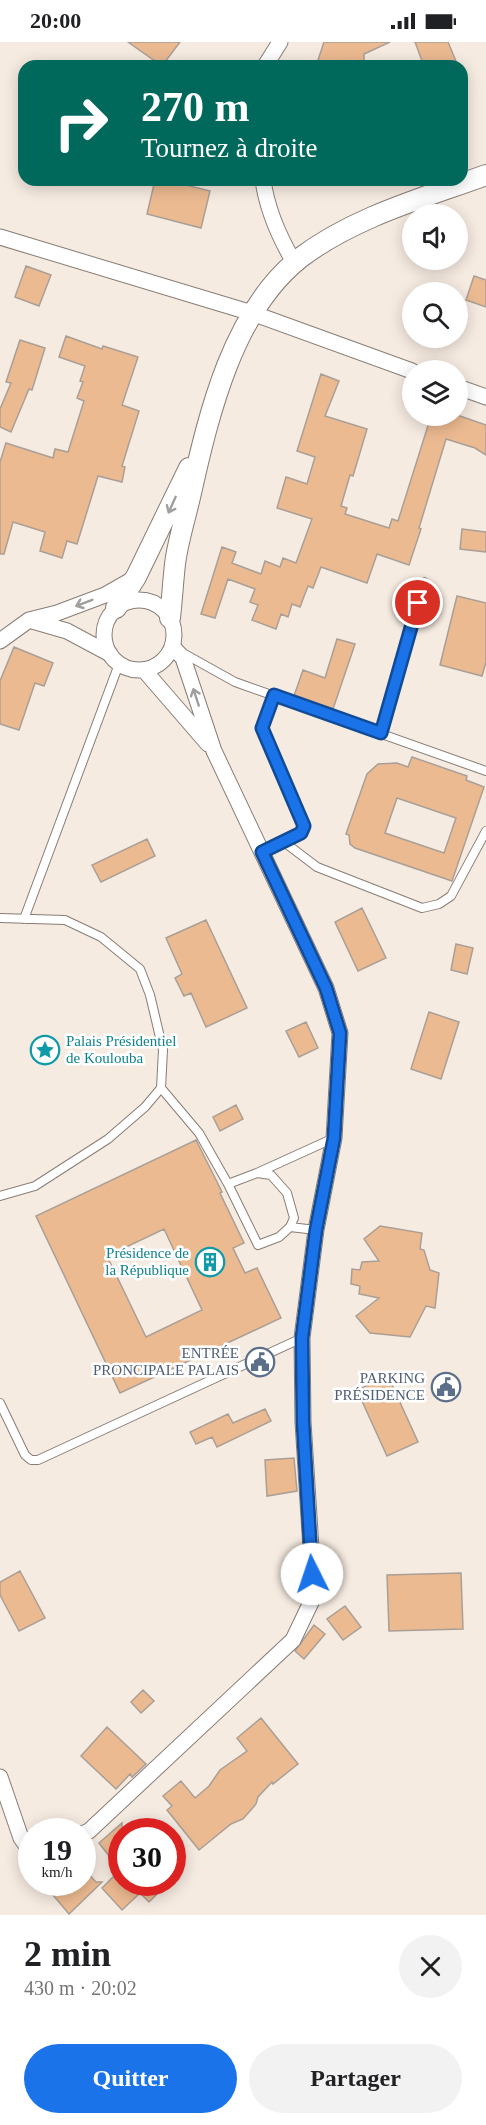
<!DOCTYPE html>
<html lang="fr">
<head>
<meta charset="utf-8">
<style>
  body { margin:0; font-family:Georgia,serif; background:#f2f2f2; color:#202124; height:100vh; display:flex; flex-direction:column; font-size:22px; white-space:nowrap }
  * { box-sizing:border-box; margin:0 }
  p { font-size:20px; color:#757577 }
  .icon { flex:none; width:33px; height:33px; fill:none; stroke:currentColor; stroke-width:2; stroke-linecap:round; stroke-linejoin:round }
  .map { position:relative; height:1873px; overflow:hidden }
  .drawer { display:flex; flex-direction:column; background:#fff; flex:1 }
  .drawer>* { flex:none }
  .top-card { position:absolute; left:18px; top:18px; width:450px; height:126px; border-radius:18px; box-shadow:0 3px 15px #0003; background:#00695c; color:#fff; overflow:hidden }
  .controls { position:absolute; left:402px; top:162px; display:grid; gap:12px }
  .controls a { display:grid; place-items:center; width:66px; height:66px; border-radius:50%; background:#fff; box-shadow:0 3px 15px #0003; font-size:30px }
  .speed { position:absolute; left:18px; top:1776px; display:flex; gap:12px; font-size:30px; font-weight:700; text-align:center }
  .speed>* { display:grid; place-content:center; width:78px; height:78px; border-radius:50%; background:#fff; box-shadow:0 3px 15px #0003; line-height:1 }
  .speed small { font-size:15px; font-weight:400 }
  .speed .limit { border:9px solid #d22; background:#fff; color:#111 }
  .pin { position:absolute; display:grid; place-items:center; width:51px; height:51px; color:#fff; margin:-26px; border:3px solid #fff; border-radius:50%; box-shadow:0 2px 6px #0007 }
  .me { position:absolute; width:66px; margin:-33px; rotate:356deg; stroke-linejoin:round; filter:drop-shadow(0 0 4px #0008) }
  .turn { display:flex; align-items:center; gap:21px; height:126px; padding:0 24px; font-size:27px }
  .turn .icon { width:78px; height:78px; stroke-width:2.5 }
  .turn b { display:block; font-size:42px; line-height:51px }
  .round { display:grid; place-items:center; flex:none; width:63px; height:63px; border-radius:32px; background:#f2f2f2 }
  .head { display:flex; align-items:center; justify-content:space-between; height:102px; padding:0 24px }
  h1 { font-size:36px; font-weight:800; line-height:45px }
  .cta { display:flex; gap:12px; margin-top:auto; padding:12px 24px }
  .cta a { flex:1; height:69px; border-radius:36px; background:#1a73e8; color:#fff; font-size:24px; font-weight:800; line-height:69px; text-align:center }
  .cta a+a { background:#f2f2f2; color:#202124 }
  .status { display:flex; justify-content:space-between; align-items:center; height:42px; padding:0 30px; background:#fff; direction:ltr }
  .status svg { height:16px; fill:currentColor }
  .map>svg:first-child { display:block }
  .building { fill:#ecba91; stroke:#aa9f96; stroke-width:1.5; fill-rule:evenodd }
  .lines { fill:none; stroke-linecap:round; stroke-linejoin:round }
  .service-casing { stroke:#877d75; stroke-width:10 }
  .minor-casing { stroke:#877d75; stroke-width:17 }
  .tertiary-casing { stroke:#877d75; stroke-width:22 }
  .service { stroke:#fff; stroke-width:8 }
  .minor { stroke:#fff; stroke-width:15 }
  .tertiary { stroke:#fff; stroke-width:20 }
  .oneway { stroke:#a19f9d }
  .route-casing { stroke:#114b97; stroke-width:15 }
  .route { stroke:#1a73e8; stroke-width:10 }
  .labels { text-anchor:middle; stroke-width:5; stroke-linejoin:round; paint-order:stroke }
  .culture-label { font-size:15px; fill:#0d838f; stroke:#fff; text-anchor:start }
  .service-label { font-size:15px; fill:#4e5e75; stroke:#fff; text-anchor:end }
</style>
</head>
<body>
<div class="status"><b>20:00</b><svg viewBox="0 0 49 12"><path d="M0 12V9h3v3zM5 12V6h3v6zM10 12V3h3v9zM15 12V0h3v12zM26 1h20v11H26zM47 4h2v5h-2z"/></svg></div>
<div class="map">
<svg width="486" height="1873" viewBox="0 0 486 1873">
  <rect width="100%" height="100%" fill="#f6ebe1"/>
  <!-- building -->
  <path class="building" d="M128 0H180L162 24Z
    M324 0H390L364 12V24H316Z
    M415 0H448L458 24H424Z
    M155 138H166L210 149 201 186 147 172Z
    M26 224 51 233 39 264 15 255Z
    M474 234 486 238V265L466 258Z
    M66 294 102 307 103 304 138 315 122 363 139 369 122 424 125 425 122 440 98 434 77 502 67 499 62 516 40 509 45 490 13 480 4 512H0V420L6 401 53 416 55 407 68 410 84 359 77 356 83 340 80 339 85 324 59 315Z
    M20 298 45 306 32 348 29 347 11 390 0 385V367L11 341 6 340Z
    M321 332 339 339 325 374 367 387 353 434 350 433 341 464 347 466 345 472 389 486 392 477 398 479 431 374H460L486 383V413L475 406 446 397 419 486 421 487 409 523 377 512 367 541 321 525 313 546 308 544 300 565 292 562 288 575 281 572 276 587 252 578 258 563 250 560 255 547 228 537 215 576 201 572 222 505 236 510 232 521 261 532 265 519 280 525 283 516 296 521 312 477 277 466 286 435 307 442 315 415 297 409Z
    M462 487 486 490V510L460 507Z
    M457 554 486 561V620L482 634 440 623Z
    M337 597 355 602 333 667 294 654 303 628 325 636Z
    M14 605 53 621 44 644 35 641 19 688 0 682V639Z
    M412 715 467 734 466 738 484 745 452 839 355 806 350 802 349 793 346 792 367 732 378 722 397 721 408 725ZM397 756 456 776 444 811 385 791Z
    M147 797 155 814 101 840 92 823Z
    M362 866 386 916 358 929 335 880Z
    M206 878 247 966 206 985 191 951 184 954 175 936 182 932 166 896Z
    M456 902 473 906 467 932 451 928Z
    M429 970 459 980 441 1037 411 1027Z
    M306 980 318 1006 299 1015 286 989Z
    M236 1063 243 1077 220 1089 213 1075Z
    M196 1098 222 1150 220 1151 244 1201 233 1206 245 1231 257 1226 281 1276 120 1351 36 1174ZM164 1187 202 1268 146 1295 107 1214Z
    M380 1184 422 1191 420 1207 424 1208 430 1228 439 1231 435 1266 426 1264 410 1295 370 1291 356 1274 379 1256 359 1252 360 1244 351 1242 352 1227 360 1228 362 1220 379 1219 364 1197Z
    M388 1334 418 1400 387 1414 357 1348Z
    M265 1367 271 1379 217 1405 212 1395 196 1402 190 1390 228 1372 233 1381Z
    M294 1416 297 1449 267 1454 265 1418Z
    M20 1529 45 1576 19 1589 0 1553V1540Z
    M461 1531 463 1587 389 1589 387 1533Z
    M345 1564 361 1585 343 1598 327 1577Z
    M314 1583 325 1592 304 1617 295 1609Z
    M143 1648 154 1659 141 1671 131 1660Z
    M261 1676 298 1722 273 1742 272 1740 258 1755 256 1762 243 1777 231 1782 199 1808 167 1768 172 1764 163 1754 181 1739 195 1756 209 1744 220 1728 247 1709 237 1696Z
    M107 1685 146 1722 132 1735 130 1732 116 1747 81 1714Z
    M122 1781V1840H169L149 1860 140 1851 122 1868 102 1846 120 1828 99 1801Z
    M82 1825 96 1840H102L69 1872 42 1840H82Z"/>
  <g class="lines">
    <!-- service casing -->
    <g class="service-casing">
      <path id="service" d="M183 611 235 640 486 729
        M381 691 424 540
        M284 800 317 825 422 866 439 862 451 854 486 789
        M262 810 301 791 304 784 262 686 274 653
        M0 876 65 878 101 895 140 927 150 953 163 1008 161 1046 145 1065 108 1097 35 1144 0 1154
        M24 877 119 622
        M161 1046 199 1091 228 1142 258 1203 279 1195 290 1185 316 1188
        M257 1131 334 1096
        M228 1142 257 1131 271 1133 287 1151 294 1176 290 1185
        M0 1361 25 1413 31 1418H38L302 1296"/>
    </g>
    <!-- minor casing -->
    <g class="minor-casing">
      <path id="minor" d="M265 24 280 0
        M263 138C267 168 279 195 295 222
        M0 195 252 271 412 329
        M458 345 486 355
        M104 593a35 35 0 1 1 70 0a35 35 0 1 1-70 0Z
        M29 578 67 589 110 612
        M0 599 29 578 57 571 105 553 135 536
        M144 628 208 702
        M0 1735 21 1796 32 1811
        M82 1792 89 1789 293 1598 314 1554 303 1380 302 1296 316 1188 334 1096 340 991 326 946 214 709 183 616 172 604"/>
    </g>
    <!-- tertiary casing -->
    <g class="tertiary-casing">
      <path id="tertiary" d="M116 566 136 535 189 426
        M170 576C172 558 173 540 175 522 178 498 186 474 191 451 209 371 233 269 300 216 354 175 423 156 486 133"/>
    </g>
    <!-- service -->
    <use href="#service" class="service"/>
    <!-- minor -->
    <use href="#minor" class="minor"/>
    <!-- tertiary -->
    <use href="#tertiary" class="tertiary"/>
  </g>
  <!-- one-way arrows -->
  <defs><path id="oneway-shaft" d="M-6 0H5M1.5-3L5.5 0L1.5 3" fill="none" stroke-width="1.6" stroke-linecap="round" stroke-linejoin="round" transform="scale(1.5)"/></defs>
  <g class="oneway">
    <use href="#oneway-shaft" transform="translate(172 463) rotate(114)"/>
    <use href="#oneway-shaft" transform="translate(84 561) rotate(159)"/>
    <use href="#oneway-shaft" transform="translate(196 655) rotate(-108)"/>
  </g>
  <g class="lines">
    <!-- route casing -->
    <g class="route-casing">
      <path id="route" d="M312 1532 303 1380 302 1296 316 1188 334 1096 340 991 326 946 262 810 301 791 304 784 262 686 274 653 381 691 418 561"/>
    </g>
    <!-- route -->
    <use href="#route" class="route"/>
  </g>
  <!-- icons -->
  <defs>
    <g id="sight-ring" transform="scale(1.5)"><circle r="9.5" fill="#fff" stroke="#0f9aa8" stroke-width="1.5"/><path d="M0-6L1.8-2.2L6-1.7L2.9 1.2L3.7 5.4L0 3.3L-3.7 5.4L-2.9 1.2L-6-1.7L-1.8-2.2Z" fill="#0f9aa8"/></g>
    <g id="building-ring" transform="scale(1.5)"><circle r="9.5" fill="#fff" stroke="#0f9aa8" stroke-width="1.5"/><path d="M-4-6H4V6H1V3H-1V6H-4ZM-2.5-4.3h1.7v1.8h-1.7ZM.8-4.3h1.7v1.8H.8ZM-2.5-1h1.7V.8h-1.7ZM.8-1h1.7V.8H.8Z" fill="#0f9aa8"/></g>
    <g id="civic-ring" transform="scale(1.5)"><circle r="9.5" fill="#fff" stroke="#5c6f8a" stroke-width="1.5"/><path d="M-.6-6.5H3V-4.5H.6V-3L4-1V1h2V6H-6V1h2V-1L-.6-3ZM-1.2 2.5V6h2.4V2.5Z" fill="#5c6f8a"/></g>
  </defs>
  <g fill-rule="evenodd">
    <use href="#sight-ring" x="45" y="1008"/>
    <use href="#building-ring" x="210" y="1220"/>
    <use href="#civic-ring" x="260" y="1320"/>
    <use href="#civic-ring" x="446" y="1345"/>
  </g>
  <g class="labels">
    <!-- culture labels -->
    <g class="culture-label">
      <text x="66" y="1004">Palais Présidentiel<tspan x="66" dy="17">de Koulouba</tspan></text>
      <text x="189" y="1216" text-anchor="end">Présidence de<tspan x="189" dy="17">la République</tspan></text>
    </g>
    <!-- service labels -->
    <g class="service-label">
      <text x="239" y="1316">ENTRÉE<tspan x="239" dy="17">PRONCIPALE PALAIS</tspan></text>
      <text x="425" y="1341">PARKING<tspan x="425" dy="17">PRÉSIDENCE</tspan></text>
    </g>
  </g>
</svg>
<div class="controls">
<a><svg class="icon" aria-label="sound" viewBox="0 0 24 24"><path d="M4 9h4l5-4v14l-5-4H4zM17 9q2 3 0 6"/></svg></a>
<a><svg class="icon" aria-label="search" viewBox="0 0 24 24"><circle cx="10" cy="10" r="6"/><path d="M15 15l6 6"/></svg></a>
<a><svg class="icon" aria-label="layers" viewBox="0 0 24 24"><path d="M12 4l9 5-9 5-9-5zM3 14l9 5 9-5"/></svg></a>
</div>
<div class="speed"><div>19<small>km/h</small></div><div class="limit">30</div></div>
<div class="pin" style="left:418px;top:561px;background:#d93025"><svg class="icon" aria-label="arrive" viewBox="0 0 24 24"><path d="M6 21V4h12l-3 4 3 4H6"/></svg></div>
<svg class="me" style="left:312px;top:1532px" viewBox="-20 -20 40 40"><circle r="19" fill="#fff"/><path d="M0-13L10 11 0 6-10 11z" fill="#1a73e8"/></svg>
<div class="top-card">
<div class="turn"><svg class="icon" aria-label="right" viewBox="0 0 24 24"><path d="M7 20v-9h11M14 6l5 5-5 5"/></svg><div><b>270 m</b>Tournez à droite</div></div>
</div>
</div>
<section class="drawer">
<div class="head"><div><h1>2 min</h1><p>430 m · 20:02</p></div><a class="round"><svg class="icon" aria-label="close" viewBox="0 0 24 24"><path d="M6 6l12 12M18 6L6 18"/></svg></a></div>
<div class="cta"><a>Quitter</a><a>Partager</a></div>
</section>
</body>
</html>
